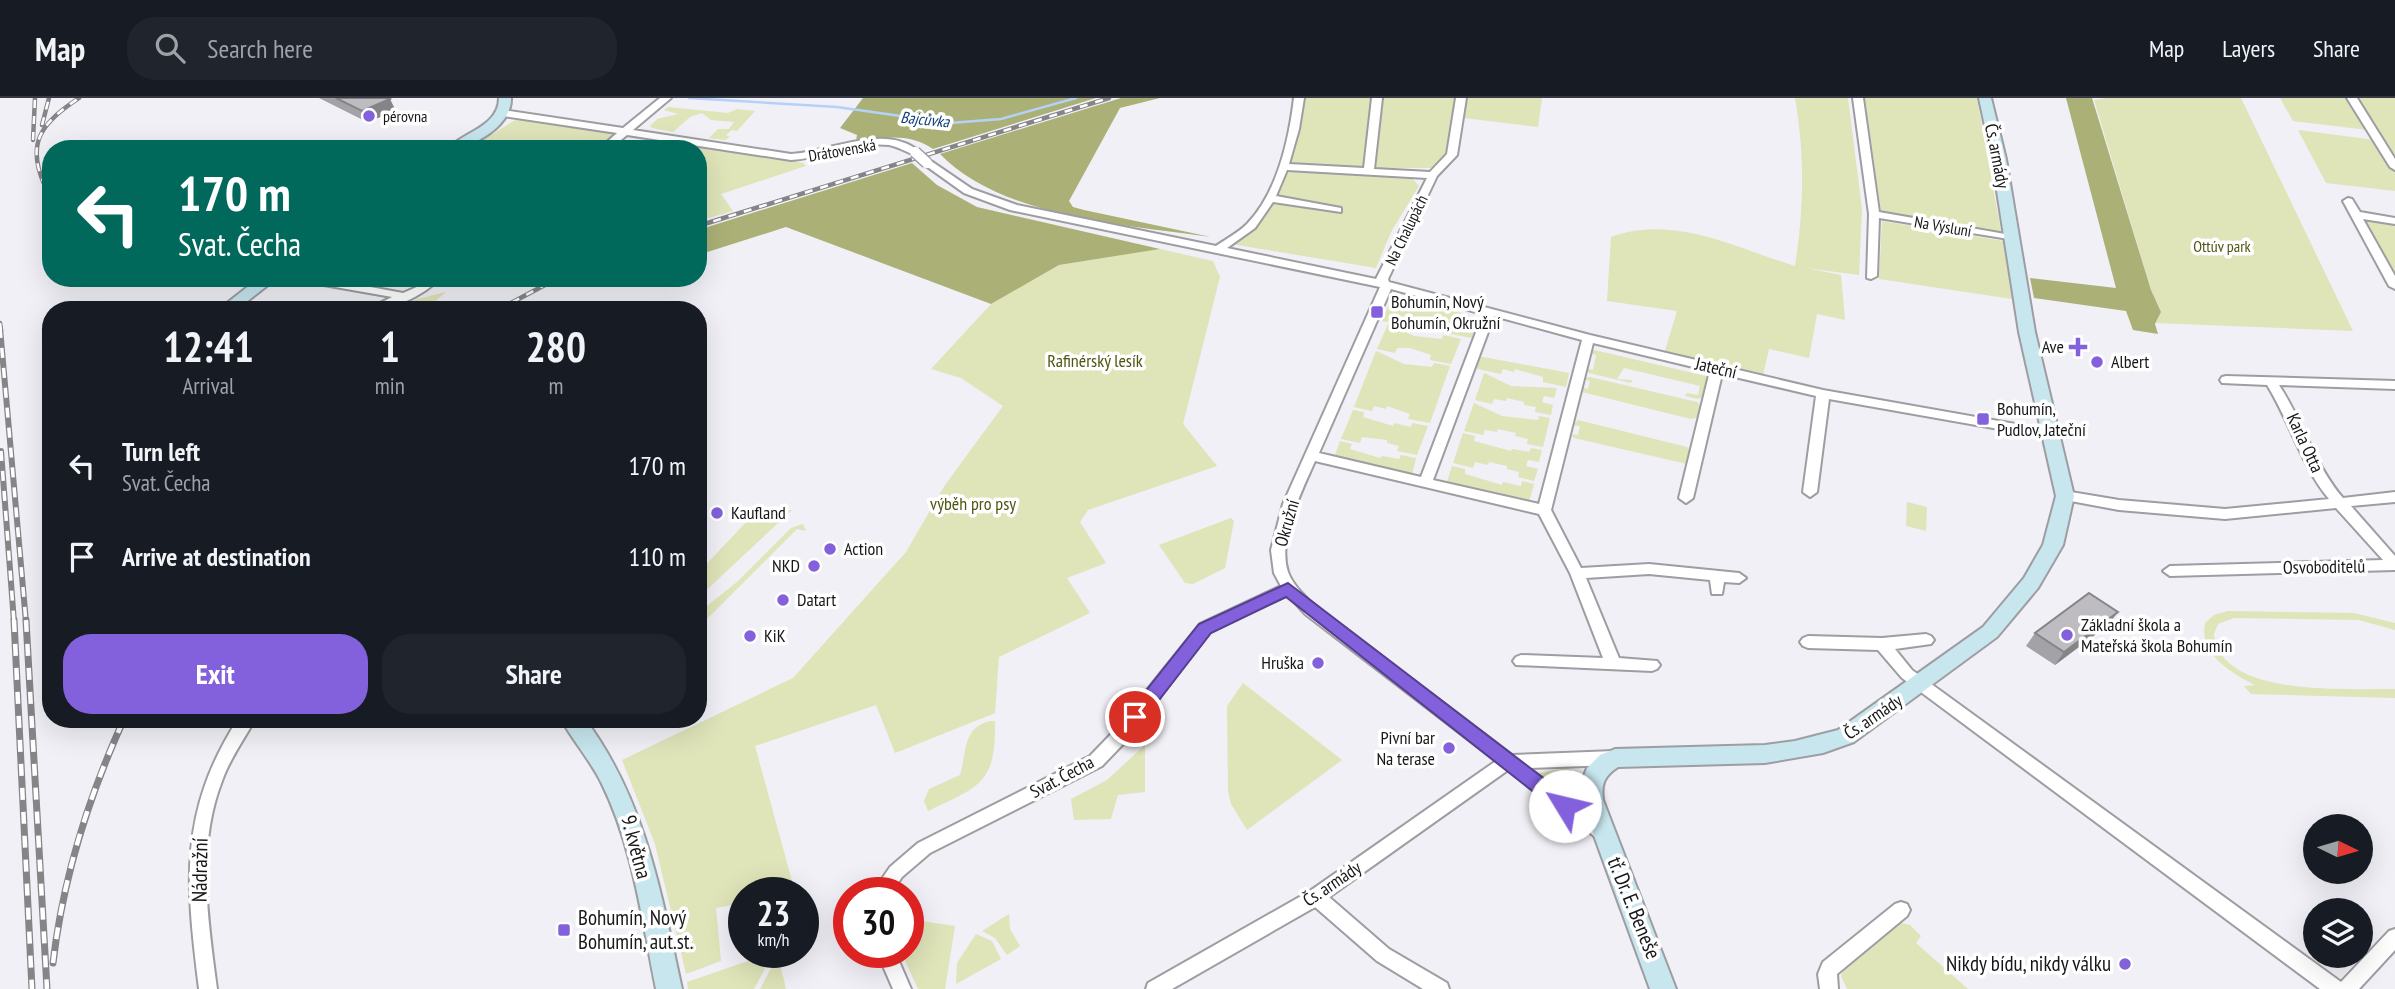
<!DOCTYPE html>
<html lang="en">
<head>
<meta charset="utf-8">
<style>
  body { margin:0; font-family:"PT Sans Narrow",sans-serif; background:#20242c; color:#f1f3f6; height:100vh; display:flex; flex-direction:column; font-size:26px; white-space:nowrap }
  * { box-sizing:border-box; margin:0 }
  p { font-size:23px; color:#9ea1a6 }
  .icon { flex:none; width:38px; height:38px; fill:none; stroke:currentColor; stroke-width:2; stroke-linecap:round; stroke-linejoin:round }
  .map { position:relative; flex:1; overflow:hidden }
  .details { position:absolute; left:42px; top:203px; width:665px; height:427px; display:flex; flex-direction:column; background:#171b24; border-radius:28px; box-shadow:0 7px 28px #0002 }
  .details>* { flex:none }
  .banner { position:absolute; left:42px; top:42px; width:665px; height:147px; border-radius:28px; box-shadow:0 7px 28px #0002; background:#00695c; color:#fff; overflow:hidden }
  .needle { width:46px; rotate:95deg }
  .controls { position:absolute; left:2303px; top:716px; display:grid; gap:14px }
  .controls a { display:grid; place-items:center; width:70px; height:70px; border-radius:50%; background:#171b24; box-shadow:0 7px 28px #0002; font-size:35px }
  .speed { position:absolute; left:728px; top:779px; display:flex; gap:14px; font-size:35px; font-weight:700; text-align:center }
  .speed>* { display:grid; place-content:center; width:91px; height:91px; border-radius:50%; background:#171b24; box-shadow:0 7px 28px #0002; line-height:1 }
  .speed small { font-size:18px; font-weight:400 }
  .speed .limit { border:10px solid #d22; background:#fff; color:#111 }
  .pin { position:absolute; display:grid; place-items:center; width:60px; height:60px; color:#fff; margin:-30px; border:4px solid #fff; border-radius:50%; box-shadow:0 2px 7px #0007 }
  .me { position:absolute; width:77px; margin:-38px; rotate:306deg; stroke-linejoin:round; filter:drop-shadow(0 0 5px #0008) }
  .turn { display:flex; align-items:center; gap:24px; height:147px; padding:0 21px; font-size:32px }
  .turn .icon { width:91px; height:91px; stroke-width:2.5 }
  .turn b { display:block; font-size:49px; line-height:60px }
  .eta { display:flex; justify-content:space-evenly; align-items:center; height:119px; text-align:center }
  .eta b { font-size:42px; font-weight:600; line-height:49px }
  .cta { display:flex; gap:14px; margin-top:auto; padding:14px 21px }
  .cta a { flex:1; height:80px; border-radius:28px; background:#8361dc; color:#fff; font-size:28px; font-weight:600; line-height:80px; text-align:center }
  .cta a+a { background:#20242c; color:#f1f3f6 }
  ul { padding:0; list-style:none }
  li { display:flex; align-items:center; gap:21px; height:91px; padding:0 21px }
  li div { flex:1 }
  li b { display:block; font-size:26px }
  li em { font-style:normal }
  header { display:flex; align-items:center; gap:42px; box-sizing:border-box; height:98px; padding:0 35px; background:#171b24; border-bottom:2px solid #363941 }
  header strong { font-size:33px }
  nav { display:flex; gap:38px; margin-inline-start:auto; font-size:24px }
  .search { width:490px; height:63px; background:#20242c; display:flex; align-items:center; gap:18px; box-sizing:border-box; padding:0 24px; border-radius:28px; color:#9ea1a6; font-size:26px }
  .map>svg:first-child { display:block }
  .green { fill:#dfe4b9 }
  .forest { fill:#abb176 }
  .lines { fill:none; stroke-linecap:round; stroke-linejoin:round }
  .stream { stroke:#b4d1f9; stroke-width:2.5 }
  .street-casing { stroke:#9d9da2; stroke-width:4 }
  .secondary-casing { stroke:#9d9da2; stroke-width:4 }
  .street { fill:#fff; fill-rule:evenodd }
  .secondary { fill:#c7e6ee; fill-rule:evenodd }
  .rail-far2-casing { stroke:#858589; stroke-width:4.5 }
  .rail-far1-casing { stroke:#858589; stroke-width:6 }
  .rail-casing { stroke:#858589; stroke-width:7 }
  .rail-far2 { stroke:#fff; stroke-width:2.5; stroke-dasharray:8; stroke-linecap:butt }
  .rail-far1 { stroke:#fff; stroke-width:3.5; stroke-dasharray:10; stroke-linecap:butt }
  .rail { stroke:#fff; stroke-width:4.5; stroke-dasharray:12; stroke-linecap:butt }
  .street-bridge-casing { stroke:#9d9da2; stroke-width:13; stroke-linecap:butt }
  .street-bridge { stroke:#fff; stroke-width:10 }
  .wall { fill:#a3a2a6 }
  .shaded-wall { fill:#858487 }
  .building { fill:#bebcc1; stroke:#858487; stroke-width:2 }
  .route { fill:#8361dc; stroke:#553f8f; stroke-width:2 }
  .poi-dot { fill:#8361dc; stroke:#fff; stroke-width:2.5 }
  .labels { text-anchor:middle; stroke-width:7; stroke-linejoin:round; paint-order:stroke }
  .far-poi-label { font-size:16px; fill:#171719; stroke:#fff; text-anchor:start }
  .far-water-label { font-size:16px; font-style:italic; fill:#0e3d77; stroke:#fff }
  .far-street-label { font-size:16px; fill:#171719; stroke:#fff }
  .far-park-label { font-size:16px; fill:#50540f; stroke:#fff }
  .street-label { font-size:18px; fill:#171719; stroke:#fff }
  .poi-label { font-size:18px; fill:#171719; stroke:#fff; text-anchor:start }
  .park-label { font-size:18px; fill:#50540f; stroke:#fff }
  .near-street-label { font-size:21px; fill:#171719; stroke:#fff }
  .near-poi-label { font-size:21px; fill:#171719; stroke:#fff; text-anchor:start }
</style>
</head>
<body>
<header>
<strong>Map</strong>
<div class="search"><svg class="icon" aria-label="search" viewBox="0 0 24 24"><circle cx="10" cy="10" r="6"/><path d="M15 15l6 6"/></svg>Search here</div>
<nav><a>Map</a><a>Layers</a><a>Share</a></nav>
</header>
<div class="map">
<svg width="2395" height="891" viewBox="0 0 2395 891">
  <rect width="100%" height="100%" fill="#f0f0f6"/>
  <!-- green -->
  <path class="green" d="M1302 0H1373L1366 70 1288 67Z
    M1383 0H1456L1447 55 1432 70H1376Z
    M1466 0H1542L1538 29 1464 20Z
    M1795 0H1848L1862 111 1859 177 1806 170 1841 177 1845 222 1817 216 1809 260 1769 251 1763 277 1665 253 1677 213 1607 203 1611 139C1675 116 1735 150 1795 168 1804 111 1805 58 1795 0Z
    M1865 0H1977L2001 134 1881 114Z
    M2107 0H2241L2353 233 2156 225 2161 214 2151 192 2094 2Z
    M2280 0H2348L2368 32 2293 23Z
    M2359 0H2395V58Z
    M668 9 728 15 737 11 755 13 737 33 732 32 726 37 730 39 725 42 709 40 718 31H729L734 24 711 22 702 15 690 19 673 34 652 30 650 28 657 21 678 16 664 12Z
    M517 21 621 34 598 51H468Z
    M2298 32 2375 42 2395 75V93L2326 85Z
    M695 49 803 65 806 68 721 96 733 113 698 123V51H693Z
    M1292 74 1412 80 1419 88 1391 134 1376 170 1231 146C1259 129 1269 108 1282 78Z
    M2369 122 2395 125V179L2365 125Z
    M1882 123 2003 143 2012 201 1879 181Z
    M1160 151 1213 163 1220 179 1183 326 1217 368 1088 412 1080 424 1106 465 1067 480 1090 515 999 559 995 615 895 655 876 607 755 648 795 794H744V805L716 810 721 863 686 876 655 746 622 662 793 580 906 454 945 387 1003 308 961 280 931 271 991 206 1059 167Z
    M446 194 425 212H379L381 210Z
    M1395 199 1412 200 1480 221H1472L1471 226 1477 227 1472 240 1440 234 1441 230 1420 223H1408L1406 227 1382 223 1391 201Z
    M1388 226 1414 238 1442 241 1443 237 1461 241 1451 266 1430 262 1431 257 1410 250H1397L1395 255 1377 251Z
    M1590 251 1706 278 1708 281 1705 298 1698 301 1685 298 1687 295 1698 297 1700 288 1624 270 1617 281 1632 282 1631 285 1589 275 1585 270 1593 272 1596 257 1589 255Z
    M1376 253 1404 266 1432 269 1434 265 1450 268 1430 325 1408 321 1410 316 1387 308 1386 311 1374 308 1372 313 1354 309Z
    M1478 258 1569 275 1566 289 1543 284V279L1515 271 1514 274 1503 271 1501 276 1473 270Z
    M1484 275 1511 288 1557 290 1554 300 1544 298 1542 304 1553 307 1551 317 1535 314 1536 309 1524 307V304L1507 300 1506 303 1494 301 1492 306 1475 302Z
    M1590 279 1697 304 1702 309 1699 319 1691 321 1582 294 1581 289 1588 291 1590 283 1583 281Z
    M1474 305 1502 318 1538 322 1539 318 1550 320 1543 349 1527 346 1528 341 1515 338 1516 335 1498 331 1497 334 1485 332 1483 337 1464 333Z
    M1353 312 1364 314 1363 319 1393 328 1394 325 1411 329 1412 325 1428 328 1417 357 1397 353 1399 348 1387 345V342L1362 339 1360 345 1341 341Z
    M1578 322 1687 349 1691 354 1687 366 1574 340 1570 336 1578 337 1580 328 1572 327Z
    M1463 335 1475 338 1474 343 1511 353 1512 351 1529 354 1531 350 1542 352 1539 364 1528 362 1526 368 1538 371 1534 383 1518 379 1519 374 1507 371V368L1489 364 1488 367 1475 364 1473 370 1453 365Z
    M1340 343 1352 346 1350 351 1380 360 1382 358 1399 361 1401 357 1416 360 1412 377 1334 360Z
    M1452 368 1465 371V376L1502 387 1503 384 1521 388 1522 383 1534 386 1529 404 1447 384Z
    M1907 404 1927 409 1926 433 1906 428Z
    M787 412H792L698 500V475L751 419 763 414 765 421C774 424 784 422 787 412Z
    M1231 420 1234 423 1225 470 1193 486 1185 485 1159 447Z
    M803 426 806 433 797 431 699 529 706 533 698 538V515L737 484 791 430Z
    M2228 513 2354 515 2395 525V532L2359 522 2234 520 2218 526 2214 536C2220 601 2351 590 2395 591V600L2251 596 2244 588 2255 587C2231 575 2199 556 2205 525L2214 517Z
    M1243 585 1342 662 1247 732 1231 706 1228 693 1227 608Z
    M990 623H995C996 686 980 688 928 713L924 703 929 691 960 677C967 654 962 630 990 623Z
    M1145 647V694L1118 697 1111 721 1074 722 1071 701 1107 682Z
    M1568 670 1573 674 1586 707 1584 710 1539 679 1538 675Z
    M1009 816 1010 831 1020 848 1007 857 995 840 982 833Z
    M908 821 955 828 945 891H918L901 854H908Z
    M1901 825 1910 827 1921 838 1916 845 1968 891H1847L1841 878 1844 872Z
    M976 836 992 843 1001 861 956 886 957 865Z
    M774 854 754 891H688L687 884Z
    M778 857 786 891H760Z"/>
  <!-- forest -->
  <path class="forest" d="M863 0H1096L933 51C909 34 883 40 856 43L857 37 840 30Z
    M1121 0H1160L1120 10 1069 103 1073 109 1084 112 1211 139C1128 127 1000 119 940 56Z
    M2066 0H2092L2151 192 2161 214 2155 226 2158 236 2133 232 2126 213 2034 200 2030 180 2116 190Z
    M912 65 937 87 977 109 1160 151 1059 167 991 206 786 129 698 157V132Z"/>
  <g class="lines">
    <!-- stream -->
    <path class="stream" d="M689 0 837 9 950 25 1001 21 1076 0"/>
    <!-- street casing -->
    <g class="street-casing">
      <path id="street" d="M660 0H671L633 32 791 56C831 54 885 24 920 54L915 57C906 54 899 49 889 47 857 43 823 60 791 62L627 37 610 51H599L617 35 503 18 498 15 503 12 623 30Z
        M1294 0H1304L1299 31 1289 66 1364 70 1372 0H1382L1374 71 1430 74 1447 56 1456 0H1466L1457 57 1437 78 1388 181 1389 184 1590 237 1823 292 2050 332 2056 336 2050 340 1829 301 1817 394 1810 399 1803 394 1816 298 1722 276 1693 400 1686 405 1679 400 1710 273 1593 245 1551 412 1581 470 1649 466 1739 475 1746 480 1739 485 1724 484 1722 496H1712L1710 482 1649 476 1586 480 1619 560 1657 563 1660 567 1657 571 1652 573 1516 567 1513 563 1516 559 1521 557 1603 560 1570 475 1539 416 1315 363C1302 393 1277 441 1288 474 1293 488 1305 498 1315 508L1512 657 1614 653 1620 655 1622 660 1620 665 1614 667 1529 670 1610 731 1613 736 1610 741 1604 743 1598 741 1508 672 1329 799 1389 851 1447 885 1449 891H1423L1377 863 1315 809 1172 891H1146L1148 885 1310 793 1496 663 1305 516 1288 497 1210 534 1126 643 1102 668 930 755 902 779 892 794H873L890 769 918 745 1090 658 1114 633 1200 526 1281 488 1274 475 1271 452 1283 406 1380 189 1010 112 964 95 922 65 931 63 972 91 1017 107 1216 148C1226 141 1238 135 1247 126 1277 95 1289 42 1294 0ZM1287 72 1427 80 1376 181 1227 150 1255 130 1273 104 1341 114V110L1276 98ZM1391 191 1483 216 1421 379 1319 355ZM1494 218 1582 242 1539 406 1433 382Z
        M1853 0H1863L1879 114 2011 137 2016 140 2015 142 1879 120 1877 178 1871 181 1867 180 1869 116Z
        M2347 0H2357L2395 61V72L2390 69Z
        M2348 100 2352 101 2360 114 2395 120V126L2363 121 2395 178V191L2389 188 2343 103Z
        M296 180H322L403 195 419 188 428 180H440C423 199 391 212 366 212L392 199 301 183Z
        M2226 278 2395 283V291L2279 287C2303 323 2315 368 2343 400L2395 394V404L2351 408 2395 458V472L2170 478 2163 473 2170 468 2383 462 2336 410 2225 421 2119 412 2060 401 2058 398 2060 395 2065 393 2119 402 2225 411 2329 401C2303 371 2289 322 2267 287L2222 285 2220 282 2222 279Z
        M1926 536 1931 538 1934 542 1931 546 1895 551 1912 572 2341 884 2389 833 2395 831V852L2359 891H2320L1902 580 1878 552 1808 550 1803 548 1800 544 1803 540 1808 538 1882 540Z
        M238 621H255C244 642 230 660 222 683 196 749 208 823 217 891H199C186 787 178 714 238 621Z
        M1901 804 1907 806 1910 812 1907 818 1837 876 1838 891H1820L1818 876 1823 864 1895 806Z
        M877 854H895L911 891H893Z"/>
    </g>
    <!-- secondary casing -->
    <g class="secondary-casing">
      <path id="secondary" d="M499 0H511C512 28 472 51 447 51 464 34 499 28 499 0Z
        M1979 0H1991L2006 61 2035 234 2074 398 2063 447 2038 490 1997 539 1854 644 1823 655 1765 665 1618 669C1604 678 1601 686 1603 702L1676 891H1650L1581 702 1580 688 1587 670 1600 657 1615 651 1765 647 1795 643 1838 632 1983 529 2024 480 2043 447 2056 398 2019 234 1992 61Z
        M259 180H277L236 212H218Z
        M561 621H585C645 701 661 795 682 891H656C642 822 633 748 601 684 590 662 573 643 561 621Z"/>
    </g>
    <!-- street -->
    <use href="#street" class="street"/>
    <!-- secondary -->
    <use href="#secondary" class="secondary"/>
    <!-- rail-far2 casing -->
    <g class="rail-far2-casing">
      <path id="rail-far2" d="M42 27 49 0
        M33 42 35 0
        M45 88C25 44 42 25 79 0
        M698 128 1109 0
        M498 212 558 180
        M0 225 1 232"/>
    </g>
    <!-- rail-far1 casing -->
    <g class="rail-far1-casing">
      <path id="rail-far1" d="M0 230 26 524
        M1 353 14 524"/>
    </g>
    <!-- rail casing -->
    <g class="rail-casing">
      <path id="rail" d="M14 522 32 891
        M26 522 47 891
        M53 865C63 779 88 700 124 621"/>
    </g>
    <!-- rail-far2 -->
    <use href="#rail-far2" class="rail-far2"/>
    <!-- rail-far1 -->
    <use href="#rail-far1" class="rail-far1"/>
    <!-- rail -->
    <use href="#rail" class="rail"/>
    <!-- street-bridge casing -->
    <g class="street-bridge-casing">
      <path id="street-bridge" d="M915 54 927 65"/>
    </g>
    <!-- street-bridge -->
    <use href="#street-bridge" class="street-bridge"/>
  </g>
  <!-- wall -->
  <path class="wall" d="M319 0H388L396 13 367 24Z
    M2108 527 2055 567 2026 548 2035 535Z"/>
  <!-- shaded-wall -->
  <path class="shaded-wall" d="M390 1 396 13 367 24 362 13Z
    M2118 514 2108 527 2055 567 2064 554Z"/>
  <!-- building -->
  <path class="building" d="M336 0H388L390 1 362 13Z
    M2089 495 2118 514 2064 554 2035 535Z"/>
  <!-- route -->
  <path class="route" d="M1288 485 1572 702 1575 708 1572 714H1559L1286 499 1211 535 1142 624H1129L1126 619 1129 614 1199 526Z"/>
  <!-- markers -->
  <g class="poi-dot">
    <circle cx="369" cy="18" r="7"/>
    <rect x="1370" y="207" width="14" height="14" rx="3.5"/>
    <path d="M2074.5 238.5h7v7h7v7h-7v7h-7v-7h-7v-7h7z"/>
    <circle cx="2097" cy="264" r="7"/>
    <rect x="1976" y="314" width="14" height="14" rx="3.5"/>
    <circle cx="717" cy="415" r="7"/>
    <circle cx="830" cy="451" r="7"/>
    <circle cx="814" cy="468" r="7"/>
    <circle cx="783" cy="502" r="7"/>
    <circle cx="2067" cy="537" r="7"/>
    <circle cx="750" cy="538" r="7"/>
    <circle cx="1318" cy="565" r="7"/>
    <circle cx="1449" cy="650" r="7"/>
    <rect x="557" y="825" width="14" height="14" rx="3.5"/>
    <circle cx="2125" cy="866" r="7"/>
  </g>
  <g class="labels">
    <!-- far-poi labels -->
    <g class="far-poi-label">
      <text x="383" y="24">pérovna</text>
    </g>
    <!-- far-water labels -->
    <g class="far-water-label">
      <text transform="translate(925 21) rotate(6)" y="6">Bajcůvka</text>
    </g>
    <!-- far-street labels -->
    <g class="far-street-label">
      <text transform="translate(842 52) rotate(-10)" y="6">Drátovenská</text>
      <text transform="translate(1943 128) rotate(10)" y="6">Na Výsluní</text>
      <text transform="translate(1406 132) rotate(-64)" y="6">Na Chalupách</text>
    </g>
    <!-- far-park labels -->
    <g class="far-park-label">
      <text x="2222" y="154">Ottúv park</text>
    </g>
    <!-- street labels -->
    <g class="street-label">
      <text transform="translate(1997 58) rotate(79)" y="6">Čs. armády</text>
      <text transform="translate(1716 270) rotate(13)" y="6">Jateční</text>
      <text transform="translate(2305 345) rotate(65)" y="6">Karla Otta</text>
      <text transform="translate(1287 425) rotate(-74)" y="6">Okružní</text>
      <text transform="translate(2324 469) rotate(-1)" y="6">Osvoboditelů</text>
      <text transform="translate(1873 619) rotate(-34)" y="6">Čs. armády</text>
      <text transform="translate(1062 679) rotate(-28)" y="6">Svat. Čecha</text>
      <text transform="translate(1332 786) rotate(-34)" y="6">Čs. armády</text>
    </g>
    <!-- poi labels -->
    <g class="poi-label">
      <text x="1391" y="210">Bohumín, Nový<tspan x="1391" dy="21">Bohumín, Okružní</tspan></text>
      <text x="2064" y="255" text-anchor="end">Ave</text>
      <text x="2111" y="270">Albert</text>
      <text x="1997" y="317">Bohumín,<tspan x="1997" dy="21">Pudlov, Jateční</tspan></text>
      <text x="731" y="421">Kaufland</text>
      <text x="844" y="457">Action</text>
      <text x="800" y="474" text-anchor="end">NKD</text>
      <text x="797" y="508">Datart</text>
      <text x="2081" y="533">Základní škola a<tspan x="2081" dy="21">Mateřská škola Bohumín</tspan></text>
      <text x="764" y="544">KiK</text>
      <text x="1304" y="571" text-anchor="end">Hruška</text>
      <text x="1435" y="646" text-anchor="end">Pivní bar<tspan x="1435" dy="21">Na terase</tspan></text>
    </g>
    <!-- park labels -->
    <g class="park-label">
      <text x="1095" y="269">Rafinérský lesík</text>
      <text x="973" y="412">výběh pro psy</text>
    </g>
    <!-- near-street labels -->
    <g class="near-street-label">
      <text transform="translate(636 749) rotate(75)" y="7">9. května</text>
      <text transform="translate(200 772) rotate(-89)" y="7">Nádražní</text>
      <text transform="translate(1634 810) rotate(68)" y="7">tř. Dr. E. Beneše</text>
    </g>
    <!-- near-poi labels -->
    <g class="near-poi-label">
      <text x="578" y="827">Bohumín, Nový<tspan x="578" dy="24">Bohumín, aut.st.</tspan></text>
      <text x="2111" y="873" text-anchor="end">Nikdy bídu, nikdy válku</text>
    </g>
  </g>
</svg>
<div class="controls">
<a><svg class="needle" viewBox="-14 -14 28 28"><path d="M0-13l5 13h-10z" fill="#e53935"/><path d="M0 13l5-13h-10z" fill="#9ea1a6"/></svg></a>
<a><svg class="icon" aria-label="layers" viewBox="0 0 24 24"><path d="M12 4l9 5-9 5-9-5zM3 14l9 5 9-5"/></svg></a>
</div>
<div class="speed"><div>23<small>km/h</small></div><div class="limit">30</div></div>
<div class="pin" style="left:1135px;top:619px;background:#d93025"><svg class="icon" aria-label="arrive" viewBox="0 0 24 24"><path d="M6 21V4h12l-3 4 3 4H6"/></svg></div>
<svg class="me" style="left:1565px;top:708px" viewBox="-20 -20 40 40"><circle r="19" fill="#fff"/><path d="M0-13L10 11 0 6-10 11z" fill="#8361dc"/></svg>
<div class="banner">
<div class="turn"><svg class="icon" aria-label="left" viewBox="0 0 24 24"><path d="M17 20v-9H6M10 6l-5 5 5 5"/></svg><div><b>170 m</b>Svat. Čecha</div></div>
</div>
<section class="details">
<div class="eta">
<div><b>12:41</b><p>Arrival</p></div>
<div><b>1</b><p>min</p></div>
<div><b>280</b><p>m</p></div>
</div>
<ul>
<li><svg class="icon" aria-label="left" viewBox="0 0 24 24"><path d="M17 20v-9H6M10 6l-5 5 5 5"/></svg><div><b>Turn left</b><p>Svat. Čecha</p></div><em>170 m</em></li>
<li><svg class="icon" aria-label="arrive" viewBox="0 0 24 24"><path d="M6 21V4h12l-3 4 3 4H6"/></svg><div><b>Arrive at destination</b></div><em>110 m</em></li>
</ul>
<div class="cta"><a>Exit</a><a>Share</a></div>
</section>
</div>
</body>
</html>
